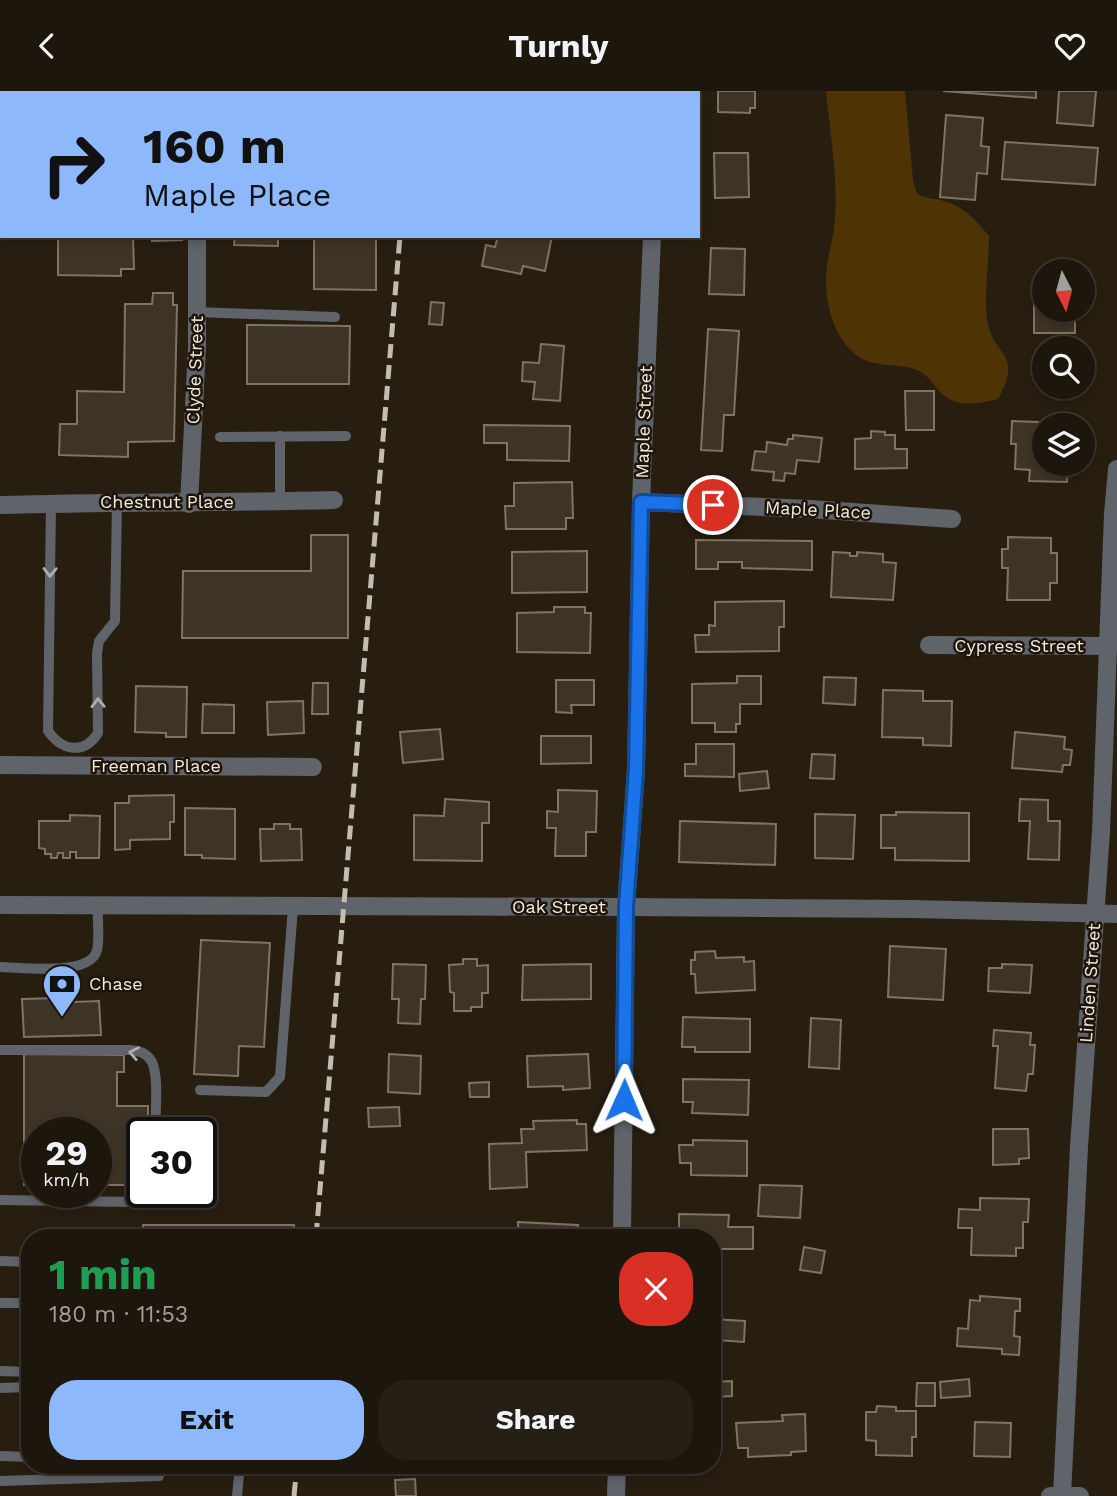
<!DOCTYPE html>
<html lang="en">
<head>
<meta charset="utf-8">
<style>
  body { margin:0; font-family:"Work Sans",sans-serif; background:#251f15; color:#f1f3f6; height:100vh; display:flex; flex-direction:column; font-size:26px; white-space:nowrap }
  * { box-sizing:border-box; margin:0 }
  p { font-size:23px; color:#a09f9d }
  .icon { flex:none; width:38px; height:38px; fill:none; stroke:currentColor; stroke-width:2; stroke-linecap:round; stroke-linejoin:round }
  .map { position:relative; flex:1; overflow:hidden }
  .drawer { position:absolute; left:21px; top:1138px; width:700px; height:245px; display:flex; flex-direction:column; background:#1d160c; border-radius:28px; box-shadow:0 4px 10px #0003,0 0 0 2px #3b352d }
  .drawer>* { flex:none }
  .banner { position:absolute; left:0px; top:0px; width:700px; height:147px; box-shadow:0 4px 10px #0003,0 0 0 2px #3b352d; background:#8db9fc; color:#111; overflow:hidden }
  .needle { width:46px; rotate:174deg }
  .tools { position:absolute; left:1032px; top:168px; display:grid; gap:14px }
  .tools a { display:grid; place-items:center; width:63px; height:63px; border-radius:50%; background:#1d160c; box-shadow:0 4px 10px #0003,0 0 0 2px #3b352d; font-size:35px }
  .speed { position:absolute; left:21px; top:1026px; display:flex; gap:14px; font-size:35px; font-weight:700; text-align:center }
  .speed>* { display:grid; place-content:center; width:91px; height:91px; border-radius:50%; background:#1d160c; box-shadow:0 4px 10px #0003,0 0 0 2px #3b352d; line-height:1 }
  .speed small { font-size:18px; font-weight:400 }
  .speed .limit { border:4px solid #111; border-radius:10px; background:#fff; color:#111 }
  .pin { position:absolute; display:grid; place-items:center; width:60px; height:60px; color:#fff; margin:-30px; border:4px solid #fff; border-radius:50%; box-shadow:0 2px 7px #0007 }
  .me { position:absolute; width:77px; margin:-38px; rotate:1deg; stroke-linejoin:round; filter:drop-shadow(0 0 5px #0008) }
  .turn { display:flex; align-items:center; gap:24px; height:147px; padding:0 28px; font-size:32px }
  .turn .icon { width:91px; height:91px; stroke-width:2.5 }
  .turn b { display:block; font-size:49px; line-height:60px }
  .round { display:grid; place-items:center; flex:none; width:74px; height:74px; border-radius:28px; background:#251f15 }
  .overview { display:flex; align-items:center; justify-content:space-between; height:119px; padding:0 28px }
  h1 { font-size:42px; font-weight:700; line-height:52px; color:#1e9e55 }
  .primary-button { display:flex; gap:14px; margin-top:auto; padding:14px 28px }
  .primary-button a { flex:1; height:80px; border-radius:28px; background:#8db9fc; color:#111; font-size:28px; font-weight:700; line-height:80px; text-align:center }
  .primary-button a+a { background:#251f15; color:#f1f3f6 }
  header { display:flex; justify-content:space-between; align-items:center; height:91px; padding:0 28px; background:#1d160c; font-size:32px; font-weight:700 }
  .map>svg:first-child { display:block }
  .green { fill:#4e3405 }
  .building { fill:#3e3425; stroke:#7f7363; stroke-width:2 }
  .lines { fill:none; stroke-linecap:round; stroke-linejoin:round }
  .service { stroke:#5f636a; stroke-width:10 }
  .minor { stroke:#5f636a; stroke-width:18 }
  .tertiary { stroke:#5f636a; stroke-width:18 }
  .rail { stroke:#c2bcb1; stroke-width:5; stroke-dasharray:14 7; stroke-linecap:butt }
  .oneway { stroke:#afaeac }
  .route-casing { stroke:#114b97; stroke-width:18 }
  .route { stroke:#1a73e8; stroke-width:12 }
  .labels { text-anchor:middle; stroke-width:5; stroke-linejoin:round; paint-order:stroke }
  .street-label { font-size:18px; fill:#f1ebe2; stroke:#1e1407 }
  .poi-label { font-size:18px; fill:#f1ebe2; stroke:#1e1407; text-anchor:start }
</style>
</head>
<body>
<header><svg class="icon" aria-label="back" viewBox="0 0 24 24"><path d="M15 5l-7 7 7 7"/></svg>Turnly<svg class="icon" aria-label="heart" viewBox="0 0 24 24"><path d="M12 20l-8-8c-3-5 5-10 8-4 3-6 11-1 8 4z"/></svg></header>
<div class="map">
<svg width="1117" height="1405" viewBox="0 0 1117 1405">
  <rect width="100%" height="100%" fill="#271e10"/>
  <!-- green -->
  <path class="green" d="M826 0H905L913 90 917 103C927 108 934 107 944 110 963 115 977 130 989 145 989 172 984 200 987 228 991 265 1025 260 998 308 974 314 952 318 936 296 930 289 925 282 917 279 897 271 873 278 855 263 831 242 823 206 827 175 829 160 834 144 835 128 838 86 830 42 826 0Z"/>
  <!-- building -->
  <path class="building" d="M718 0H755V17H750V22L718 21Z
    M943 0H1036V7Z
    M1059 0H1096L1093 35 1057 32Z
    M946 24 983 27 981 55 989 56 987 83 977 82 975 109 940 106Z
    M1005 51 1098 57 1095 94 1002 88Z
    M714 62H748L749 106 715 107Z
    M58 145H133L134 178H121V185L58 184Z
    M152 145H181L182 149 152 150Z
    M235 145H278V155L234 154Z
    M314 145H376V199L314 198Z
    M498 145H552L545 180 523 175 521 183 482 175 486 154 495 156Z
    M711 157 745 158 744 204 709 203Z
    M1034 186H1045V219H1075V242H1034Z
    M153 202H173V214H177L174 350 128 351V366L59 364 60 333H77V300L124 301 125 213H152Z
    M431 211 444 212 442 234 429 233Z
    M247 234 350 235 349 293H247Z
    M708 238 739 240 734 324H724L722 360 701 359Z
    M541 253 564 255 560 310 533 308 535 291 522 290 523 271 539 272Z
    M905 300H934V339H906Z
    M1012 330 1069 332V334H1045V373H1068L1067 391 1029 390 1030 379 1015 378 1016 353H1011Z
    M484 334 570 335 569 370 507 369V352H484Z
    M871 340 885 341V344H895V358H907V377L855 378V348L871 347Z
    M793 344 822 347 819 371 797 369 795 383 785 382 784 390 773 389 774 381 752 379 755 360 766 361 767 351 787 354 788 348H793Z
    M572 391 573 427H566V438H506L505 415H514V392Z
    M311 444H348V547H182L183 480H311Z
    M1008 446 1051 447V462H1057V492H1050V509H1007L1008 477H1002V458H1008Z
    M696 449 812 450V479L742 477V471H718V478H696Z
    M587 460V501L512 502V461Z
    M833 461 850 462V465H857V461L883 463V471L896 472 893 509 831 506Z
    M784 510V536H779V560L696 561 695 544H709V534L715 535V511Z
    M554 516H585V522H591L590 562 517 561V522L554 521Z
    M737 585H761V613H740V633H736V641H715V632H692V593L737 592Z
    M824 586 856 587 855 614 823 612Z
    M556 589H594V614H571L572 622 556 621Z
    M313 592H328V623H312Z
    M136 595 187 596 186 646H166V642L135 641Z
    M883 599 923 600V610H952L951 655 923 654V647L882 646Z
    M303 610 304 642 268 644 267 611Z
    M203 613 234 614V642H202Z
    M440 638 443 668 403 672 400 641Z
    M1015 641 1065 646 1064 658 1072 659 1070 674H1063L1062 681 1012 677Z
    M541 645H591V672L541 673Z
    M696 653H734V686L685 685V673H696Z
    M812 663 835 664 834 688 810 687Z
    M767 680 769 697 740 700 739 683Z
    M558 699 597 700 596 741H586V765H555L556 737H547V720L558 721Z
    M174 704V731H170V748L130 749V758L115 759V712H129V705Z
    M445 708 489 711V732H482V770L414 769V724L444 725Z
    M1020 708 1048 709V730H1060L1059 769 1028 768 1030 730H1019Z
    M185 717 235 718V768L202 767V764H185Z
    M896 721 969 722V770L895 769V757H881V724H896Z
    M815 723 855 724 853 768 815 767Z
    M70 724 100 725 99 767H76V761H70V767H63V762H58L57 767H51V763H45V758L39 757V730H70Z
    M680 730 776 733 775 774 679 771Z
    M274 733H290V738H301L302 769 261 770 260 738H274Z
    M201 849 270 852 264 956 239 955 238 985 194 983Z
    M890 855 946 858 943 909 888 906Z
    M715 860 716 867 744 866V871L754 870 755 899 696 902 695 883H691V869H695V861Z
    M463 868H477V875L488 874V902H482V916H471V920H454V902L450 901 449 874 463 873Z
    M393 873 426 874 425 908H421L420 933 398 932 399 908H392Z
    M591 873V908L522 909 523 874Z
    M1002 873 1032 874 1030 902 988 900 989 877H1002Z
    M74 900V911L99 910 101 944 24 946 22 908 62 907V901Z
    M683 926 750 928V961H695V956H682Z
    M811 927 841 929 839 978 809 976Z
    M994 939 1031 942 1030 954H1035L1033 983H1028L1026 1000 995 997 998 955H993Z
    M24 963 124 964V981H117V1015H148V1041H142V1094H96V1041H37V1094H24Z
    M389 963 421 965 420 1003 388 1001Z
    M588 963 590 997 563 999V995L528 996 527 965Z
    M683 988 749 989 748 1024 692 1022 693 1011H683Z
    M489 991V1006H470L469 992Z
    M399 1016 400 1035 369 1036 368 1017Z
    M577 1029V1033H586L587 1059 526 1061 527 1096 490 1098 489 1053 522 1052 521 1038H534L533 1030Z
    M993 1038H1028L1029 1067 1019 1068V1073L993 1074Z
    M693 1049 747 1050V1085L691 1084V1072H680L679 1054H693Z
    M760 1094 802 1095 800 1127 758 1125Z
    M980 1107 1029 1108 1028 1131H1023V1157H1016V1165L971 1164 972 1137H958L959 1118 980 1119Z
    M679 1123 729 1124 728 1136H753V1158H721V1166H712V1146H679Z
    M518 1131 578 1134V1146H518Z
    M143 1134H294V1146H143Z
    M804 1156 825 1160 821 1182 800 1179Z
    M980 1205 1020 1208V1220H1015L1014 1245 1020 1246 1019 1264 1002 1263V1258L957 1255 958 1237 968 1238 970 1209 980 1210Z
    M712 1228 745 1230 744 1251 717 1249 716 1269H712Z
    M21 1236H30V1252H21Z
    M969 1288 970 1305 941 1307 940 1291Z
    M732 1290V1305L715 1306V1369H712L713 1291Z
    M917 1292H935V1315H916Z
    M877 1315 896 1316V1320H916V1346H912V1365L876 1364V1350L866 1349V1321H876Z
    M805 1323 806 1360 791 1361V1364L748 1366V1357H738L736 1332 783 1330 782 1324Z
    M975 1331 1011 1332 1010 1366 974 1365Z
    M504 1374H569V1383L504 1381Z
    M415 1388 416 1405H396L395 1389Z"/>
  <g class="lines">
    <!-- service -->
    <path class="service" d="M0 129H2
      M197 221 335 226
      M220 346 346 345
      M280 411V345
      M51 412 48 640C62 660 84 664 98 642L97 562 99 550 115 530 117 411
      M0 876C22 876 91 886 97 859 100 846 97 829 98 815
      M0 959H130C138 960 145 961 150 968 160 980 155 1025 155 1041
      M200 999 266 1001 280 986 293 816
      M0 1109 132 1111 145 1108 151 1101
      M0 1170 30 1171
      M0 1212H30
      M0 1280 30 1281
      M0 1297 30 1296
      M0 1365 30 1366
      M0 1390 159 1385 161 1374
      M237 1405 240 1374"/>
    <!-- minor -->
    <path class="minor" d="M197 0V2
      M658 2V0
      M641 411 810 418 952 428
      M189 413 197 256V145
      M0 414C111 411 223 412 334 409
      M929 554 1110 555
      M0 674 313 676
      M622 1146 626 816 636 679 641 411 652 145
      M616 1405 617 1374
      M1050 1405H1080
      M1062 1405 1079 1056 1101 741 1113 423 1117 378"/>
    <!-- tertiary -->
    <path class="tertiary" d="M0 814 626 816 913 818 1117 823"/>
    <!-- rail -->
    <path class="rail" d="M412 2V0
      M316 1146 400 145
      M294 1405 297 1374"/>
  </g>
  <!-- one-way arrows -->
  <defs><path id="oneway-chevron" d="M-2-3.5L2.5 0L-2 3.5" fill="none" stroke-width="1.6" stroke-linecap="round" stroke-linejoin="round" transform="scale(1.75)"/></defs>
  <g class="oneway">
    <use href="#oneway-chevron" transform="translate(50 481) rotate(91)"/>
    <use href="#oneway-chevron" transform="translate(98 612) rotate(-91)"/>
    <use href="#oneway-chevron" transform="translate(134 962) rotate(-168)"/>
  </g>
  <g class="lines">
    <!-- route casing -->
    <g class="route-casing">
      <path id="route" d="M624 1009 626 816 636 679 641 411 713 414"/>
    </g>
    <!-- route -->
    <use href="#route" class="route"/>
  </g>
  <!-- icons -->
  <defs>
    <g id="bank-pin" transform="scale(2.0125)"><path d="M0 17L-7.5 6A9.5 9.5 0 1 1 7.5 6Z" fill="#8db9fc" stroke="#1e1407"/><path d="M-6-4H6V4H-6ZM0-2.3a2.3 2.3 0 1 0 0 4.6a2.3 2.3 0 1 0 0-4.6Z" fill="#111"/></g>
  </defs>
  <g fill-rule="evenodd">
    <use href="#bank-pin" x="62" y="893"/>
  </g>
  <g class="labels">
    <!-- street labels -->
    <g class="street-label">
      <text transform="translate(195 279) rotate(-88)" y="6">Clyde Street</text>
      <text transform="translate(644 331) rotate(-88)" y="6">Maple Street</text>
      <text x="167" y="417">Chestnut Place</text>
      <text transform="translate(818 419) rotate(3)" y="6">Maple Place</text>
      <text x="1019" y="561">Cypress Street</text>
      <text x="156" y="681">Freeman Place</text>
      <text x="559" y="822">Oak Street</text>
      <text transform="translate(1090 892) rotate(-86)" y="6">Linden Street</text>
    </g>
    <!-- poi labels -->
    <g class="poi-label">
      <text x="89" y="899">Chase</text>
    </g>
  </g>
</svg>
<div class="tools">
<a><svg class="needle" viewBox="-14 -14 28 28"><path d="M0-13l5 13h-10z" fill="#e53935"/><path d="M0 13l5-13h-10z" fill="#a09f9d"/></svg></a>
<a><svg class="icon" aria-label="search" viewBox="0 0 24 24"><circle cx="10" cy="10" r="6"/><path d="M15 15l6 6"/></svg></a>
<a><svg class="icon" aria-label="layers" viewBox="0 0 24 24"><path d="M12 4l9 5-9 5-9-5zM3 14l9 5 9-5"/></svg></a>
</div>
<div class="speed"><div>29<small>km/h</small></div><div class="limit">30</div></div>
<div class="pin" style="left:713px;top:414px;background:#d93025"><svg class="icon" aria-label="arrive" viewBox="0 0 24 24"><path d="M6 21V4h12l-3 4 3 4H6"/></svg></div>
<svg class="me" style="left:624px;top:1009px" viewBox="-20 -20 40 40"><path d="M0-17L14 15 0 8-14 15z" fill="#1a73e8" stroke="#fff" stroke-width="4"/></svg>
<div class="banner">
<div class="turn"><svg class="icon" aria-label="right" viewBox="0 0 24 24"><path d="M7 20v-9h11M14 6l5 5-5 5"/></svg><div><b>160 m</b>Maple Place</div></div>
</div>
<section class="drawer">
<div class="overview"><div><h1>1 min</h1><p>180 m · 11:53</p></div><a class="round" style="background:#d93025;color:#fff"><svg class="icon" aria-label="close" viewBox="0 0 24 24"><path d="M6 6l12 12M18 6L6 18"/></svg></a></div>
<div class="primary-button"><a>Exit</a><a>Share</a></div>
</section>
</div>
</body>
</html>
